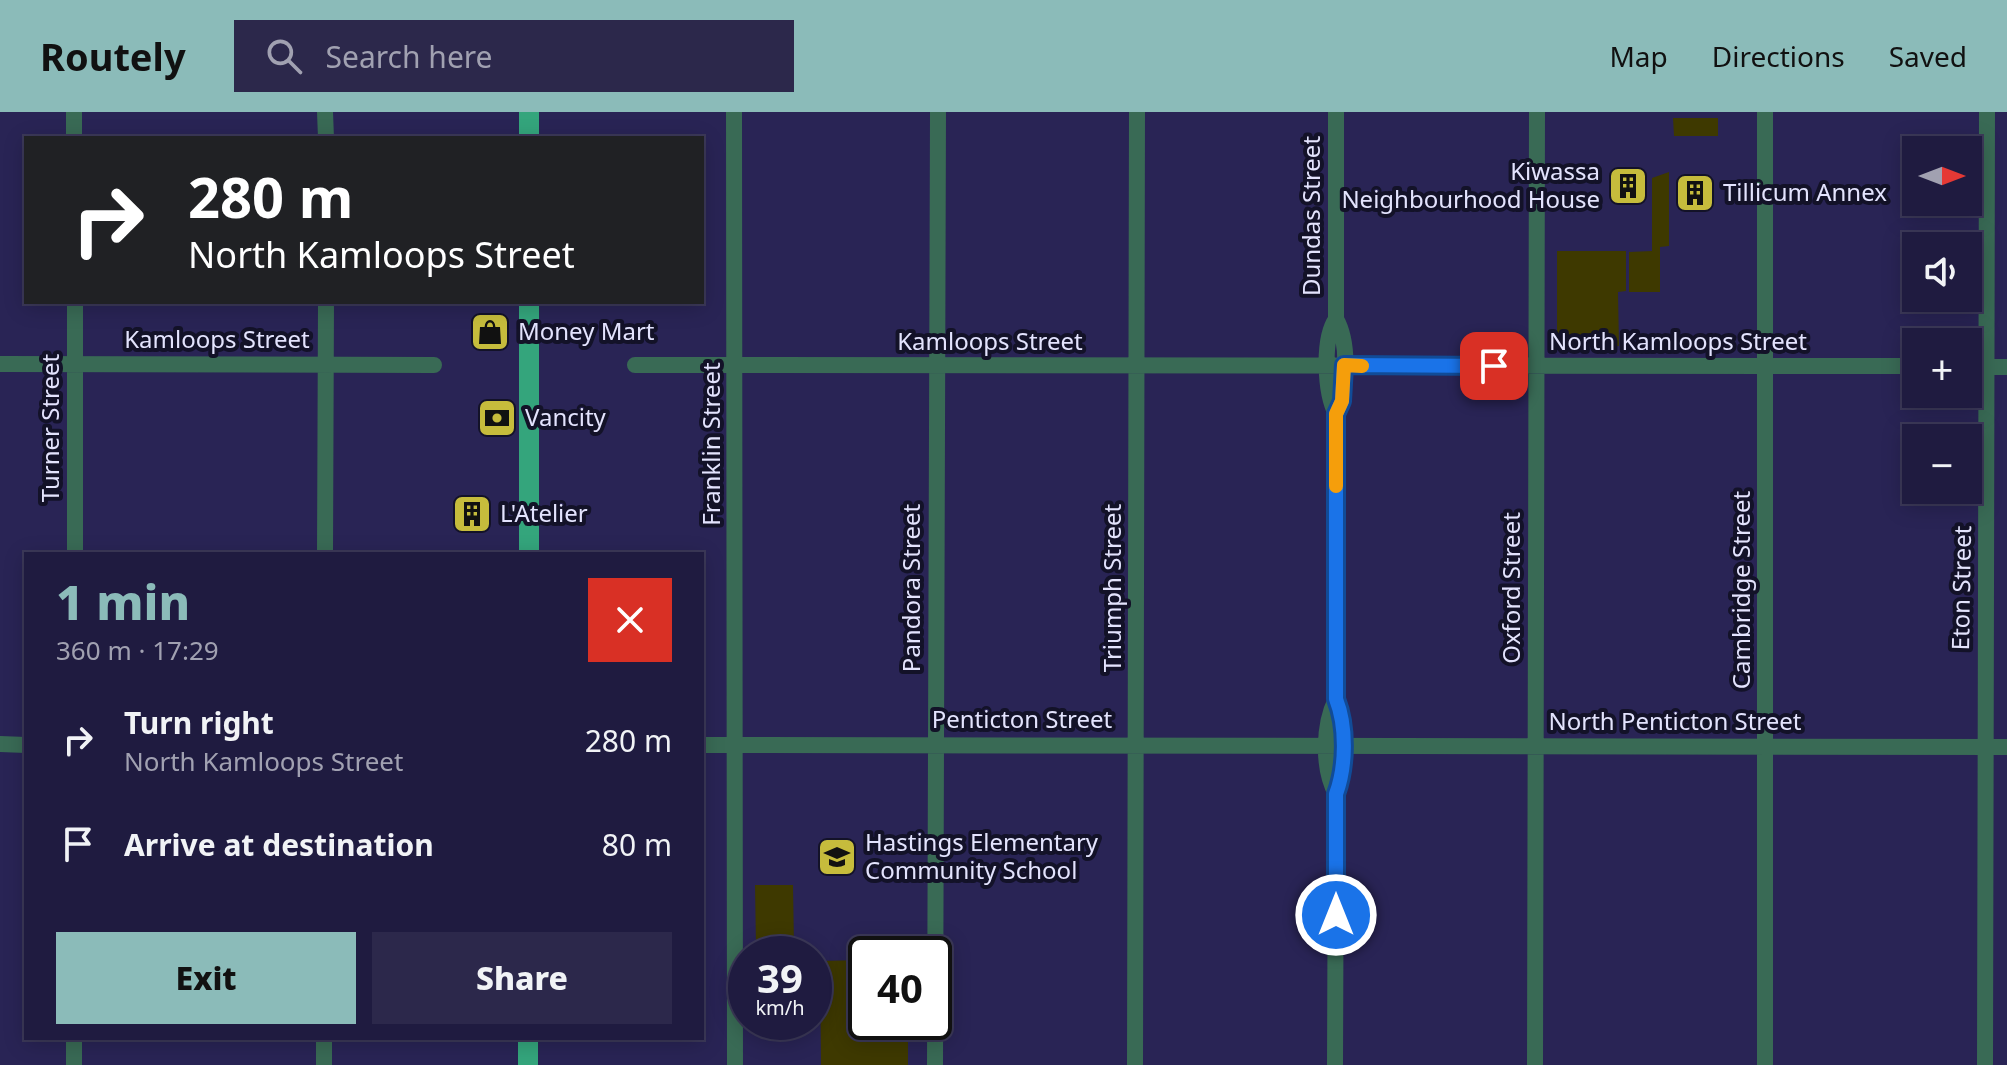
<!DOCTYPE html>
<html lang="en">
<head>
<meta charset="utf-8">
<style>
  body { margin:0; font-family:"Noto Sans",sans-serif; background:#2c284b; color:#f1f3f6; height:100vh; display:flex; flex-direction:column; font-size:30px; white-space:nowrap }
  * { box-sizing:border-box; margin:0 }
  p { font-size:26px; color:#a1a1b1 }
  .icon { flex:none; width:44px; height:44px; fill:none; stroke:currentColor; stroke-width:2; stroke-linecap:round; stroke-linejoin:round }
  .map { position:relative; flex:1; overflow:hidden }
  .side { position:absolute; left:24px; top:440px; width:680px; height:488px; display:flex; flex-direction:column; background:#1f1b40; border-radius:0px; box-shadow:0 4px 20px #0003,0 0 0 2px #3c3959 }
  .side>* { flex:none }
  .top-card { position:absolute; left:24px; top:24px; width:680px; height:168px; border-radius:0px; box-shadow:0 4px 20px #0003,0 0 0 2px #3c3959; background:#202124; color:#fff; overflow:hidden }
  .needle { width:52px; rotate:90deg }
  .buttons { position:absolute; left:1902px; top:24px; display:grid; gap:16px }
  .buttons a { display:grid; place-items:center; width:80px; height:80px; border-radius:0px; background:#1f1b40; box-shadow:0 4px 20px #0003,0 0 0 2px #3c3959; font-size:40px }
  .speed { position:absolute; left:728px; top:824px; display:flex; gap:16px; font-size:40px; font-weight:700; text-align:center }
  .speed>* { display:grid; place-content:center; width:104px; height:104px; border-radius:50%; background:#1f1b40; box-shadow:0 4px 20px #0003,0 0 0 2px #3c3959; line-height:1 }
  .speed small { font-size:20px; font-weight:400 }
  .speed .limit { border:4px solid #111; border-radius:12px; background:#fff; color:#111 }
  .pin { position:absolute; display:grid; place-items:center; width:68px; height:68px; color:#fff; margin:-34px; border-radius:16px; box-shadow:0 4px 12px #0006 }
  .me { position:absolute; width:88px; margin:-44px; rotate:0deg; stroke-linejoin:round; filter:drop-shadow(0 0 6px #0008) }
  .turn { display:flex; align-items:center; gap:28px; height:168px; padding:0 32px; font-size:36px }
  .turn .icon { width:104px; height:104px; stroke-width:2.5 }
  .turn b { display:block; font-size:56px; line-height:68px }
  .round { display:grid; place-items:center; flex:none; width:84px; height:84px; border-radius:0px; background:#2c284b }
  .overview { display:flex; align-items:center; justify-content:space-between; height:136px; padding:0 32px }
  h1 { font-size:48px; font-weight:800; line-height:60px; color:#8bbbb9 }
  .cta { display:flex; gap:16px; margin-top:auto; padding:16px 32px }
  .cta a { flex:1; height:92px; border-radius:0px; background:#8bbbb9; color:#111; font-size:32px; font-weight:800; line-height:92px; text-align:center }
  .cta a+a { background:#2c284b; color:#f1f3f6 }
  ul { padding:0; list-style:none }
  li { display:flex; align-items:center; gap:24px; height:104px; padding:0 32px }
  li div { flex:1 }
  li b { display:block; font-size:30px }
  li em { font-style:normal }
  header { display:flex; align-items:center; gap:48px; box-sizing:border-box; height:112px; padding:0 40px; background:#8bbbb9; color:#111 }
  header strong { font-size:38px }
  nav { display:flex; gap:44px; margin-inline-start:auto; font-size:28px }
  .search { width:560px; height:72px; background:#2c284b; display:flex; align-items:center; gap:20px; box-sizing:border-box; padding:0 28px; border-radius:0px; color:#a1a1b1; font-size:30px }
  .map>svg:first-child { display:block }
  .green { fill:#3e3900 }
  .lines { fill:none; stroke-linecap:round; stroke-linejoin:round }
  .minor { stroke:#396a55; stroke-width:16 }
  .major { stroke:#34a57c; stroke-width:20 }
  .route-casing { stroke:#114b97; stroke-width:20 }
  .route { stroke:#1a73e8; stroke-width:14 }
  .slow { stroke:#f59e0b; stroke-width:14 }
  .labels { text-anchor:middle; stroke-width:8; stroke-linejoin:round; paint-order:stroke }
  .poi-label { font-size:24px; fill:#e3e3fd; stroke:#131228; text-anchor:start }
  .street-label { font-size:24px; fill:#e3e3fd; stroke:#131228 }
</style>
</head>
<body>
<header>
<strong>Routely</strong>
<div class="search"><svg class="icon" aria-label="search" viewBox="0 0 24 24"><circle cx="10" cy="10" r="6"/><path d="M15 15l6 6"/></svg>Search here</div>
<nav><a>Map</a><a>Directions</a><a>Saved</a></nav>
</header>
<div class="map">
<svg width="2007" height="953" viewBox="0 0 2007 953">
  <rect width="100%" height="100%" fill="#292455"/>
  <!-- green -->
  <path class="green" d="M1673 6H1718V24H1674Z
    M1669 60V134L1660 135V180H1629V140L1652 139V66Z
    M1557 139H1626V179L1618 180 1619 234 1557 235Z
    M755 773H793L794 835H756Z
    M866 848V910H908V953H821L820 849Z"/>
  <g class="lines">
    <!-- minor -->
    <path class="minor" d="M74 0V26
      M325 0 326 26
      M734 0 735 953
      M1765 0V953
      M1336 207C1322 227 1325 281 1336 302
      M0 252 434 253
      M635 253 1916 254
      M1968 255H2007
      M75 442V190
      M325 442 326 190
      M0 632 26 633
      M702 633 2007 635
      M1336 682C1322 656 1323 613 1336 587
      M324 926V953
      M74 953V926
      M935 953 938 0
      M1135 953 1137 0
      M1335 953 1336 682C1346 654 1347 615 1336 587V302C1347 277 1350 232 1336 207V0
      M1535 953 1537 0
      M1985 953 1987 0"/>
    <!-- major -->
    <path class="major" d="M529 0V26
      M529 442V190
      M528 926V953"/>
  </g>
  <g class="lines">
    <!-- route casing -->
    <g class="route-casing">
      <path id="route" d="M1336 803V682C1346 655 1347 615 1336 587V302L1342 289 1344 253 1494 254"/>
    </g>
    <!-- route -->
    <use href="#route" class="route"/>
    <!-- slow -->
    <path class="slow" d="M1336 374V302L1342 289 1344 253 1362 254"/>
  </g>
  <!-- icons -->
  <defs>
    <g id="building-square" transform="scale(2)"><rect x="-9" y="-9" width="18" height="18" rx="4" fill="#c6bc3c" stroke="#131228"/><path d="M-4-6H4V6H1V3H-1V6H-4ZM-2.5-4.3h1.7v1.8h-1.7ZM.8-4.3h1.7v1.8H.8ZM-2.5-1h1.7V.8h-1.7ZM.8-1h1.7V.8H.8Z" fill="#111"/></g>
    <g id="shop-square" transform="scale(2)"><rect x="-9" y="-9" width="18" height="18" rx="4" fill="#c6bc3c" stroke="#131228"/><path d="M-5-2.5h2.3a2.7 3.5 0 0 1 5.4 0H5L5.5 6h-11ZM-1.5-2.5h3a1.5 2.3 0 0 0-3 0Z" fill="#111"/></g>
    <g id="bank-square" transform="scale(2)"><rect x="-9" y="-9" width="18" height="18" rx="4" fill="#c6bc3c" stroke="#131228"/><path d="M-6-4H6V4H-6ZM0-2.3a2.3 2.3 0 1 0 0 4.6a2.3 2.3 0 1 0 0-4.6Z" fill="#111"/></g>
    <g id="school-square" transform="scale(2)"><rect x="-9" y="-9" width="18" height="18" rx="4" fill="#c6bc3c" stroke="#131228"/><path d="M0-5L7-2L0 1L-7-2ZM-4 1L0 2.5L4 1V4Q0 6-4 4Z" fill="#111"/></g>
  </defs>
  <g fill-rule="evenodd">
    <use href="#building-square" x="1628" y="74"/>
    <use href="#building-square" x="1695" y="81"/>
    <use href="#shop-square" x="490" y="220"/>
    <use href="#bank-square" x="497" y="306"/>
    <use href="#building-square" x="472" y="402"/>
    <use href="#school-square" x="837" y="745"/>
  </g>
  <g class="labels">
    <!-- poi labels -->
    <g class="poi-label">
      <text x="1600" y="68" text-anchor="end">Kiwassa<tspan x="1600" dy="28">Neighbourhood House</tspan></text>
      <text x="1723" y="89">Tillicum Annex</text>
      <text x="518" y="228">Money Mart</text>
      <text x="525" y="314">Vancity</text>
      <text x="500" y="410">L'Atelier</text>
      <text x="865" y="739">Hastings Elementary<tspan x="865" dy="28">Community School</tspan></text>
    </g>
    <!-- street labels -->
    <g class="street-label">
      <text transform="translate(1312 104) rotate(-90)" y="8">Dundas Street</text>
      <text x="217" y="236">Kamloops Street</text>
      <text x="990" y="238">Kamloops Street</text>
      <text x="1678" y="238">North Kamloops Street</text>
      <text transform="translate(51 316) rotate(-90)" y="8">Turner Street</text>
      <text transform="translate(712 332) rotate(-90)" y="8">Franklin Street</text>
      <text transform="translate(912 476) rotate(-90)" y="8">Pandora Street</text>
      <text transform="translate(1113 476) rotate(-90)" y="8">Triumph Street</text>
      <text transform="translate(1512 476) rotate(-90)" y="8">Oxford Street</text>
      <text transform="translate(1962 476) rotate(-89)" y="8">Eton Street</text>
      <text transform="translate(1742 478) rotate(-90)" y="8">Cambridge Street</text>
      <text x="1022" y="616">Penticton Street</text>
      <text x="1675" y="618">North Penticton Street</text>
    </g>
  </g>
</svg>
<div class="buttons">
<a><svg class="needle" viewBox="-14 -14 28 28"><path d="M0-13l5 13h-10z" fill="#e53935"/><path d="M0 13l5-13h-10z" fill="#a1a1b1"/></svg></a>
<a><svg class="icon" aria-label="sound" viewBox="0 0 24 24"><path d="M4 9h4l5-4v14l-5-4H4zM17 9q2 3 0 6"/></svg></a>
<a>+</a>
<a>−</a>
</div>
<div class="speed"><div>39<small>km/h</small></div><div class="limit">40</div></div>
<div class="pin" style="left:1494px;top:254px;background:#d93025"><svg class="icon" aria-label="arrive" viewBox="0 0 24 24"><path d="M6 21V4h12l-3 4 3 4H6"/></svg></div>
<svg class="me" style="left:1336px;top:803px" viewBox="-20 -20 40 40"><circle r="17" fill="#1a73e8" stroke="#fff" stroke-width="3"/><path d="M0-11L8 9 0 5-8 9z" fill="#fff"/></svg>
<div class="top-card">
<div class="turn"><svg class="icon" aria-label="right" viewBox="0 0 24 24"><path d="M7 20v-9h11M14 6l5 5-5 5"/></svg><div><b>280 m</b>North Kamloops Street</div></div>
</div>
<section class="side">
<div class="overview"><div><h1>1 min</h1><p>360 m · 17:29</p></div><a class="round" style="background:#d93025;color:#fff"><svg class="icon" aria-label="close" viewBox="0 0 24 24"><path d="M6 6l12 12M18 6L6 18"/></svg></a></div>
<ul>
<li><svg class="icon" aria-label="right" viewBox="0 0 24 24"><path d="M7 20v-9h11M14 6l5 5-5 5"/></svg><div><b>Turn right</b><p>North Kamloops Street</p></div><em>280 m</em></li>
<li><svg class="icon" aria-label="arrive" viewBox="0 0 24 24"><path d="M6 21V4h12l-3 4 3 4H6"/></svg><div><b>Arrive at destination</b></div><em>80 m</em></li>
</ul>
<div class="cta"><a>Exit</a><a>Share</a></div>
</section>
</div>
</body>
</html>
